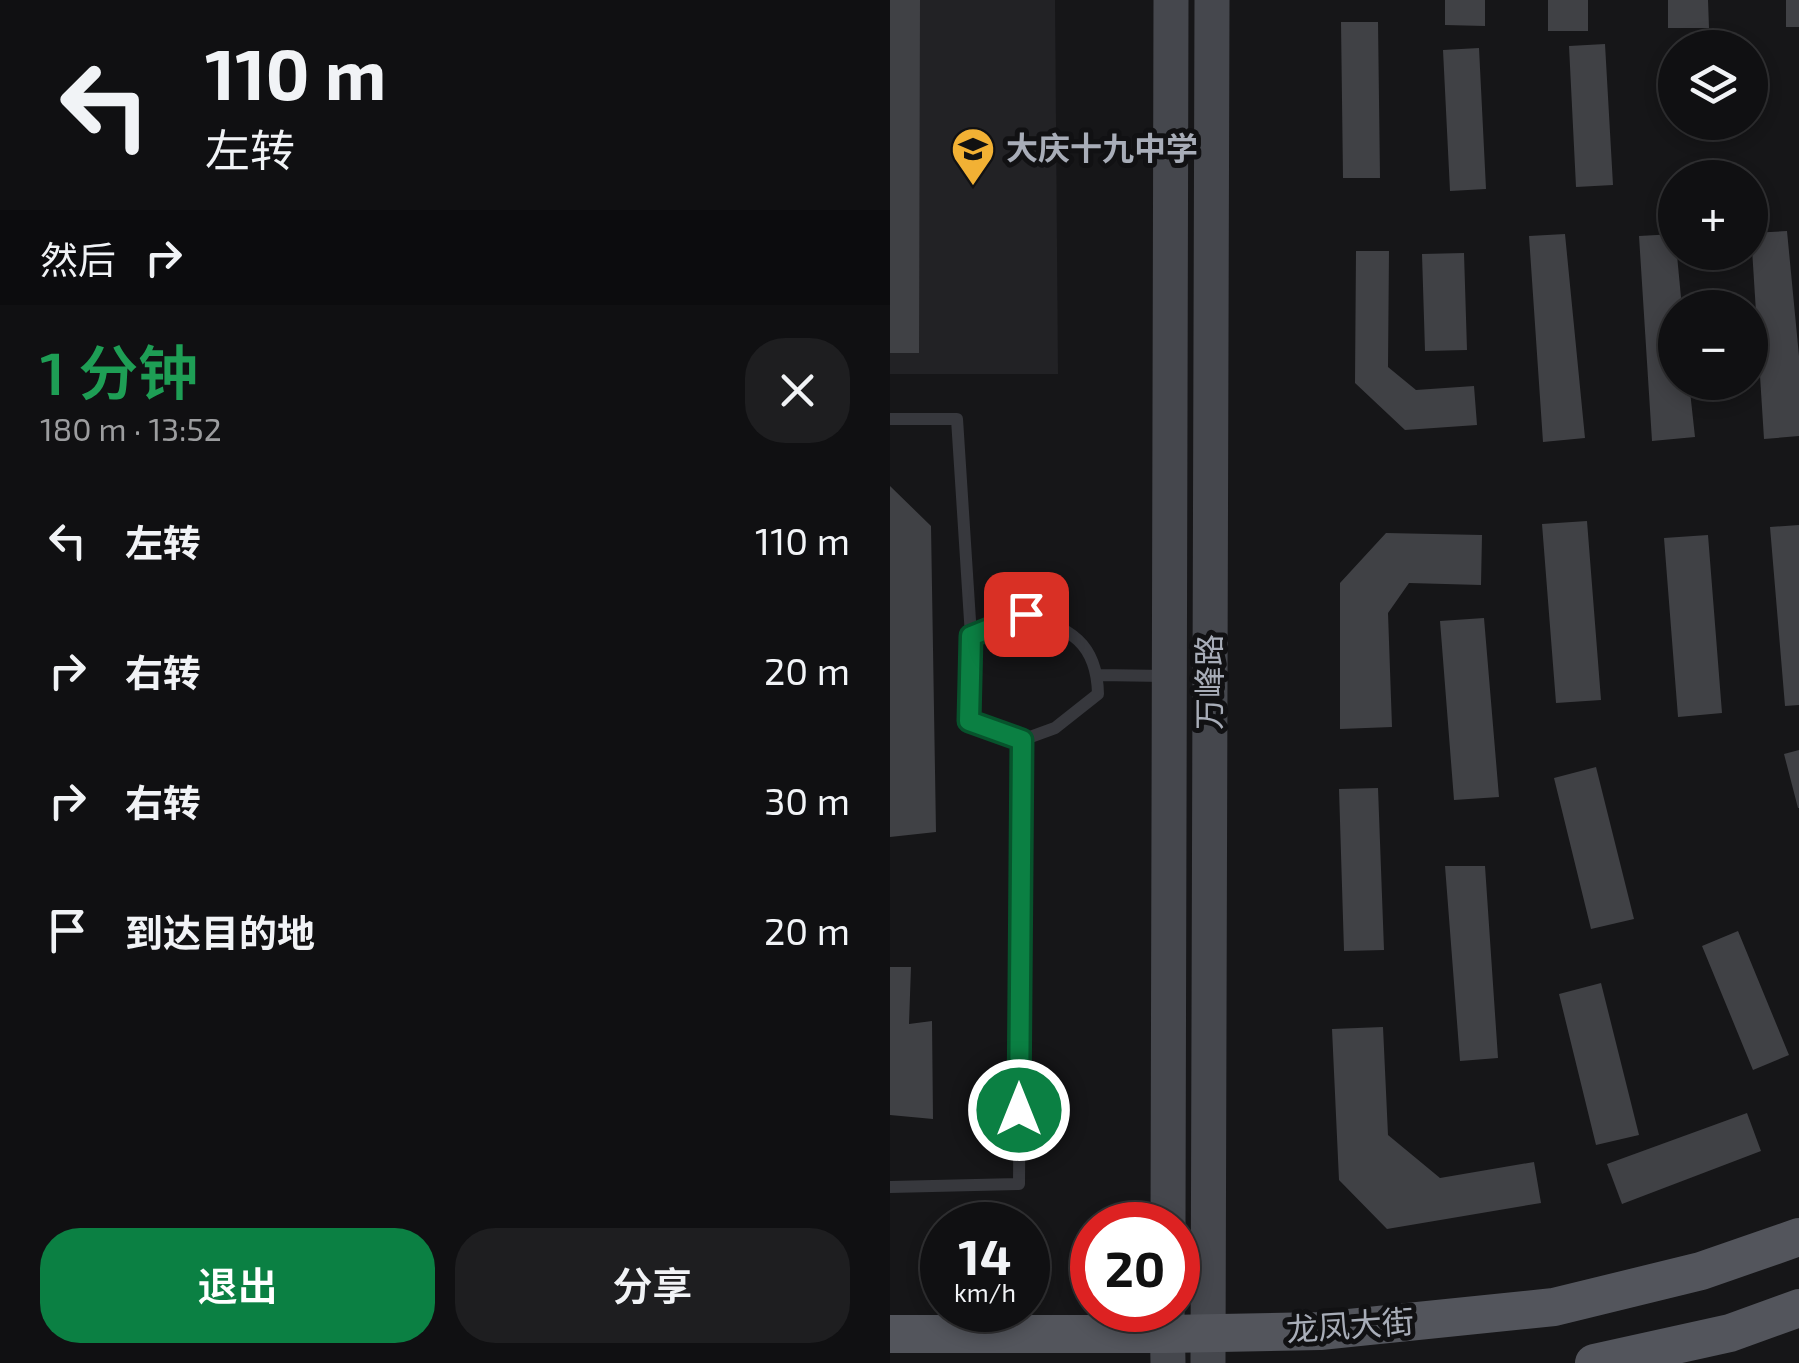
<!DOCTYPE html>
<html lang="zh">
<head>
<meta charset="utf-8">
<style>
  body { margin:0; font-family:"Exo 2","Noto Sans SC",sans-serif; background:#1e1e20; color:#f1f3f6; height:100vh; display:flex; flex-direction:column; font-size:38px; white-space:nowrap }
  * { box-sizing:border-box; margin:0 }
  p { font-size:32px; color:#9c9d9f }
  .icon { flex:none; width:55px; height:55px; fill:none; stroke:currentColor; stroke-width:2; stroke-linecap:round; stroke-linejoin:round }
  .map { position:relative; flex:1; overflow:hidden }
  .drawer { display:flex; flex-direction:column; background:#101012; width:890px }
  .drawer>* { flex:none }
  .top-card { background:#101012; color:#f1f3f6; overflow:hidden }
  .controls { position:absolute; left:768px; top:30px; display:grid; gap:20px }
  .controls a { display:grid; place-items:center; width:110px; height:110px; border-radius:50%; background:#101012; box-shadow:0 5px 15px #0003,0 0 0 2px #303032; font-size:50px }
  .speed { position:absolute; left:30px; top:1202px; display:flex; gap:20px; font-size:50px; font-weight:700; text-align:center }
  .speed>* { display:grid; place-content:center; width:130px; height:130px; border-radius:50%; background:#101012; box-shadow:0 5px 15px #0003,0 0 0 2px #303032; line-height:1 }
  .speed small { font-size:25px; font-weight:400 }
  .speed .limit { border:15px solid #d22; background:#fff; color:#111 }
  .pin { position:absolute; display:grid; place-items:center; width:85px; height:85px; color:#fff; margin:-42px; border-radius:20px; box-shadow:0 5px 15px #0006 }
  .me { position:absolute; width:110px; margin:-55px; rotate:0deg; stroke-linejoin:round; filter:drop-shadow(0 0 8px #0008) }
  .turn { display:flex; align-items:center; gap:35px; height:210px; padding:0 40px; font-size:45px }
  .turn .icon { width:130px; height:130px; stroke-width:2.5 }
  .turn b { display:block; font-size:70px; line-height:85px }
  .then { display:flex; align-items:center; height:95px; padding:0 40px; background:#0003; gap:20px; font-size:38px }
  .round { display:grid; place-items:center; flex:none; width:105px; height:105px; border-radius:40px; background:#1e1e20 }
  .head { display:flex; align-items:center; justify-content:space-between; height:170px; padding:0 40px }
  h1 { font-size:60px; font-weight:600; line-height:75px; color:#1e9e55 }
  .primary-button { display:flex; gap:20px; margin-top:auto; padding:20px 40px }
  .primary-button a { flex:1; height:115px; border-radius:40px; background:#0b8043; color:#fff; font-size:40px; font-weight:600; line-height:115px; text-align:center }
  .primary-button a+a { background:#1e1e20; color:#f1f3f6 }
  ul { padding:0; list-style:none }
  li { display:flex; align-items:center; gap:30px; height:130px; padding:0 40px }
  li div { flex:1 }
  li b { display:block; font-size:38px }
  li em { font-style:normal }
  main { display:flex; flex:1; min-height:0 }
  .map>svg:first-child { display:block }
  .built { fill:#222225 }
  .building { fill:#404145 }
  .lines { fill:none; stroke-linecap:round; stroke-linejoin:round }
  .service { stroke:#37383d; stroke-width:12 }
  .secondary { stroke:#45474d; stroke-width:35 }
  .primary { stroke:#53555c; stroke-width:38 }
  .route-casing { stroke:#07532c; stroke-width:25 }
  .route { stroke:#0b8043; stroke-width:18 }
  .labels { text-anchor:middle; stroke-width:10; stroke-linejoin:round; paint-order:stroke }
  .poi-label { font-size:32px; font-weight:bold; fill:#a8adb8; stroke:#111113; text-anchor:start }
  .street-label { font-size:32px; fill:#a8adb8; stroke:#111113 }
</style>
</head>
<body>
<main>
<section class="drawer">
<div class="top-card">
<div class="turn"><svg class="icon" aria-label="left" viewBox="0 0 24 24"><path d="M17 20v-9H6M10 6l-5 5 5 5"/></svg><div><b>110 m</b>左转</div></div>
<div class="then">然后<svg class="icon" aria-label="right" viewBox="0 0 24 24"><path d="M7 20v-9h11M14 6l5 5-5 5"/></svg></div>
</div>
<div class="head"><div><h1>1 分钟</h1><p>180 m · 13:52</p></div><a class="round"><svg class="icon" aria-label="close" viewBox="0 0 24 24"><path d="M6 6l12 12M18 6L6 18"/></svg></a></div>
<ul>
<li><svg class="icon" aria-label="left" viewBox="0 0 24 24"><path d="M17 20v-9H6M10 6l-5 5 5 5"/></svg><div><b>左转</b></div><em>110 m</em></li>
<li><svg class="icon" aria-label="right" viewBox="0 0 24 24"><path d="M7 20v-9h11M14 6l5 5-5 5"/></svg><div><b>右转</b></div><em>20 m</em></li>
<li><svg class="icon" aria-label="right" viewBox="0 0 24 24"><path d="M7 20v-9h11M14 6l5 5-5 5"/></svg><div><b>右转</b></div><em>30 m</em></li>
<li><svg class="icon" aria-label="arrive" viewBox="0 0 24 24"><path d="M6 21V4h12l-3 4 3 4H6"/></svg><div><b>到达目的地</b></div><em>20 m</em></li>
</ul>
<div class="primary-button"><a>退出</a><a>分享</a></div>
</section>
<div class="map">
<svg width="909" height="1363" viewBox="0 0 909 1363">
  <rect width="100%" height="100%" fill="#161618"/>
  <!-- built -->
  <path class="built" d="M0 0H165L168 374H0Z"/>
  <!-- building -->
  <path class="building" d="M0 0H30L29 353H0Z
    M555 0H595V26L555 25Z
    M658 0H698V31H658Z
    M778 0H818L819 28H778Z
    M896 0H909V27H896Z
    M451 22H488L490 178H453Z
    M715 44 723 185 686 187 679 46Z
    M589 48 596 189 560 191 553 50Z
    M897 231 909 356V436L874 439 861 233Z
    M675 234 695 438 653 442 639 236Z
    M785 234 792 308H785V382H799L805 437 762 441 749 236Z
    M466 251H499L498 367 526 390 584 386 587 425 515 430 465 383Z
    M574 253 577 350 535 351 532 254Z
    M0 486 41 526 46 832 0 837Z
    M697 521 711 700 666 703 652 524Z
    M909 525V705L895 706 880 527Z
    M496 533 592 535 591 585 519 583 498 613 502 727 450 729V583Z
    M818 535 832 713 788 717 774 538Z
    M594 618 609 797 564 800 550 621Z
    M909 750V808H908L894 754Z
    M706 767 744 919 701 929 664 778Z
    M488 788 494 950 454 951 449 789Z
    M555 866H595L608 1058 570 1061Z
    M848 931 899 1055 863 1070 812 946Z
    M0 967H21L19 1024 42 1021 43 1119 0 1115Z
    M711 983 749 1135 706 1145 669 994Z
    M493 1027 498 1135 550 1178 644 1162 651 1203 497 1229 449 1180 442 1029Z
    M857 1113 871 1151 732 1204 717 1164Z"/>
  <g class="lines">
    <!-- service -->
    <path class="service" d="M0 419H67L81 636 135 614C180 629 207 642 208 694L165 728 132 740 129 1184 0 1187
      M81 636 79 721 132 740
      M208 675 275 676"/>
    <!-- secondary -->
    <path class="secondary" d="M278 1225 281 0
      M277 1310 278 1363
      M318 1363 322 0"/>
    <!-- primary -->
    <path class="primary" d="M0 1334H277L430 1331 664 1307 811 1271 909 1237
      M704 1363 840 1333 909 1308"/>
  </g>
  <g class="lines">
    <!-- route casing -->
    <g class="route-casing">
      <path id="route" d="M129 1110 132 740 79 721 81 636 136 614"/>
    </g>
    <!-- route -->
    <use href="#route" class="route"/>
  </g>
  <!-- icons -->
  <defs>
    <g id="school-pin" transform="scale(2.25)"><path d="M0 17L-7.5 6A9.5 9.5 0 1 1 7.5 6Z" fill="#f2b134" stroke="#111113"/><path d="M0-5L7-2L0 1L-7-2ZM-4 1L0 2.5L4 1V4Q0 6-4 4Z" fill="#111"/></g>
  </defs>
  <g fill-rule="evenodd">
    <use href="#school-pin" x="83" y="149"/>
  </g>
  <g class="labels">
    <!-- poi labels -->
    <g class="poi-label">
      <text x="116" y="160">大庆十九中学</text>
    </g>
    <!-- street labels -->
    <g class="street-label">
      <text transform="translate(320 682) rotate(-90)" y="11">万峰路</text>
      <text transform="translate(460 1326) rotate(-4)" y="11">龙凤大街</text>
    </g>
  </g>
</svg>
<div class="controls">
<a><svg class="icon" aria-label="layers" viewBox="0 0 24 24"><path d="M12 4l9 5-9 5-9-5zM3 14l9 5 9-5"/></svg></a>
<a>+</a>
<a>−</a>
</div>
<div class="speed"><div>14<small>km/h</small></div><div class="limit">20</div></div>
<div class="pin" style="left:136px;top:614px;background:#d93025"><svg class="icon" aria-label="arrive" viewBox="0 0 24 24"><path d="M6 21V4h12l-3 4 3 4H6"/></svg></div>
<svg class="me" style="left:129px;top:1110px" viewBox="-20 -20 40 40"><circle r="17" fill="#0b8043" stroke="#fff" stroke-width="3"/><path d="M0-11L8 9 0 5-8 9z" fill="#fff"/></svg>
</div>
</main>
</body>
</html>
